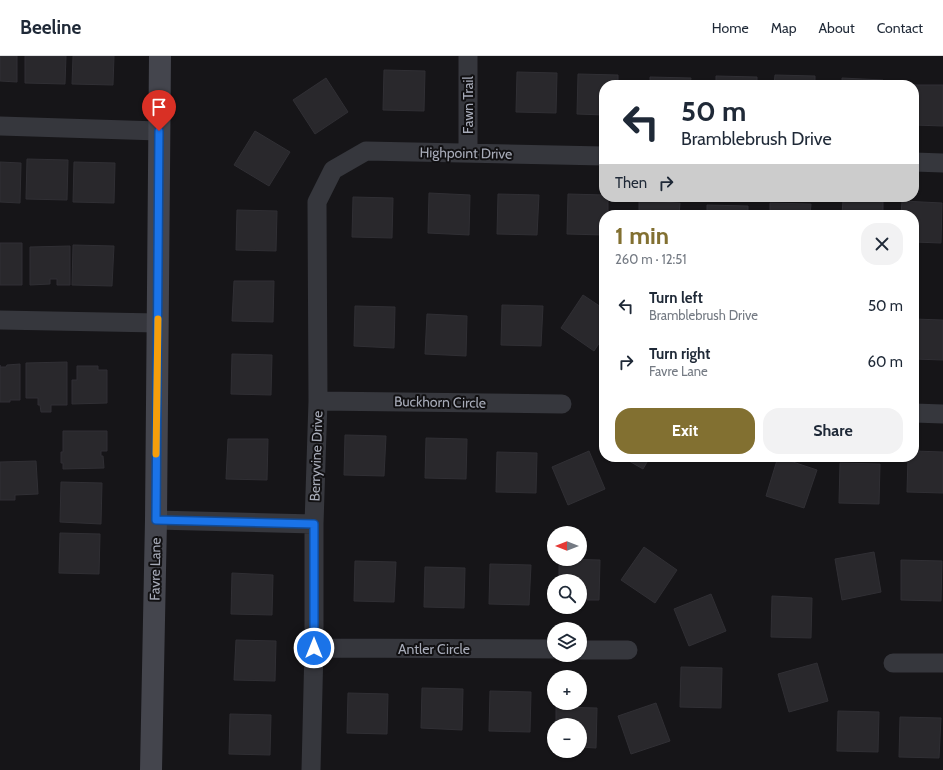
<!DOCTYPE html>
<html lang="en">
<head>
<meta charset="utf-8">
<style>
  body { margin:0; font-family:Cabin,sans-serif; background:#f2f2f3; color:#1f2937; height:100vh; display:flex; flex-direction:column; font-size:15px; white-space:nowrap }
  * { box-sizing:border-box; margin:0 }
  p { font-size:13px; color:#747a83 }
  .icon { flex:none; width:22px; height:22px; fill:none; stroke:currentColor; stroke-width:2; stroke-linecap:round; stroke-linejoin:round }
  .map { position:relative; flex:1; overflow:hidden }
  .panel { position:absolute; left:599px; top:154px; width:320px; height:252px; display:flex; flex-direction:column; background:#fff; border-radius:16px; box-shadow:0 1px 3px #0004 }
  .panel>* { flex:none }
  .top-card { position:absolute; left:599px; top:24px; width:320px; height:122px; border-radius:16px; box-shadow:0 1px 3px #0004; background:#fff; color:#1f2937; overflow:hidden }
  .needle { width:26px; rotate:270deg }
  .tools { position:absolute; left:547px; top:470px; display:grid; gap:8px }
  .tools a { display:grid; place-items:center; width:40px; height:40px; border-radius:50%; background:#fff; box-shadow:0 1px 3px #0004; font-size:20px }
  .pin { position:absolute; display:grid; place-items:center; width:34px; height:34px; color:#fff; margin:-41px -17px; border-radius:50% 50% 50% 0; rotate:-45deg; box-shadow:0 0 4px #0007 }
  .pin .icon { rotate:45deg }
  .me { position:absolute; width:44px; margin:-22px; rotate:0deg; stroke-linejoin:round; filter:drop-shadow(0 0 3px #0008) }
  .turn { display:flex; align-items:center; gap:14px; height:84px; padding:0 16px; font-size:18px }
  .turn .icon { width:52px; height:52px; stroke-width:2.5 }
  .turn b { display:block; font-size:28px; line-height:34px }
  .then { display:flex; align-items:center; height:38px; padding:0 16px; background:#0003; gap:8px; font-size:15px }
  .round { display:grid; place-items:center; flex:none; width:42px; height:42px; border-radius:16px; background:#f2f2f3 }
  .overview { display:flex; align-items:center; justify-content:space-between; height:68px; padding:0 16px }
  h1 { font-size:24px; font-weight:700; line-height:30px; color:#827031 }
  .cta { display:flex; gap:8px; margin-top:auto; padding:8px 16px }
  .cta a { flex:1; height:46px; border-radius:16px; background:#827031; color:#fff; font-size:16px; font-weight:700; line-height:46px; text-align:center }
  .cta a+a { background:#f2f2f3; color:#1f2937 }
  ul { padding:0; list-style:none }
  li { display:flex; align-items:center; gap:12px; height:56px; padding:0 16px }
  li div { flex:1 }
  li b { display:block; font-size:15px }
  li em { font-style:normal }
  header { display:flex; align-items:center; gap:24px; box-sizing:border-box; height:56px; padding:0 20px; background:#fff; border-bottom:1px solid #e0e1e3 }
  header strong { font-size:19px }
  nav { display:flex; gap:22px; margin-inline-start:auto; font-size:14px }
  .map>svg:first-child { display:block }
  .building { fill:#29282c; stroke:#302f34 }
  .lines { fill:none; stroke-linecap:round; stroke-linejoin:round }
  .street { stroke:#36373d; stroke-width:19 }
  .secondary { stroke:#44454d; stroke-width:22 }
  .route-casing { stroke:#114b97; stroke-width:10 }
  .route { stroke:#1a73e8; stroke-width:7 }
  .slow { stroke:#f59e0b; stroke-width:7 }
  .labels { text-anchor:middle; stroke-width:4; stroke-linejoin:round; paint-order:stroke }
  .street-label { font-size:14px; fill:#a7abb8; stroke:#111012 }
</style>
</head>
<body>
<header>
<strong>Beeline</strong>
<nav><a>Home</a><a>Map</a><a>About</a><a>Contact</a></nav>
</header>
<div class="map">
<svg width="943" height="714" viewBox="0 0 943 714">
  <rect width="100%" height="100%" fill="#161518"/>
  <!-- building -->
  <path class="building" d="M0 0H17V26L0 25Z
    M25 0H66L65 28 25 27Z
    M73 0H114L113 29 72 28Z
    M384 14 425 15 424 55 383 54Z
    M517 16 557 17 556 57 516 56Z
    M578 18 618 19V29H604V59L577 58Z
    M775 19 815 20V29H774Z
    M716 20 757 21V29H716Z
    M650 21 691 22 690 29H650Z
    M326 22 348 56 315 78 293 44Z
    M842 22 883 24V29H842Z
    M911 29H943V70L914 69V29Z
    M255 75 290 96 269 130 234 109Z
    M27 103 68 104 67 144 26 143Z
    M0 106 21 107 20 147 0 146Z
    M74 106 115 107 114 147 73 146Z
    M429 137 470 139 469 179 428 177Z
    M498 138 539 139 537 179 497 178Z
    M568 138 604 139V141H608V159H604V179L567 178Z
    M353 141 393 142 392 182 352 181Z
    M843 144 883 146V159H842Z
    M639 145 680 147 679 159H639Z
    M902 145 942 147 941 187 914 186V159H901Z
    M770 147 811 148 810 159H770Z
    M707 149 748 150V159H707Z
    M237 154 277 155 276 195 236 194Z
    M0 187H22V229H0Z
    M73 189 114 190 112 230 72 229Z
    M70 190V229H57V223H50V228L30 229V191Z
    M234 225H274L273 266 232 265Z
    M583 239 604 253V280L594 295 561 272Z
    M502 249 543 250 541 290 501 289Z
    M355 250 395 251 394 292 354 290Z
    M427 258 467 260 466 300 425 298Z
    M914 263 943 264V304L914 303Z
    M232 298 272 299 271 339 231 338Z
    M67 306V349H51V356H41L40 349H38V342H26V307Z
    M20 308V344H10V346H0V309V311H6L7 309Z
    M77 310H98V314H107V347L72 348V324H77Z
    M63 375H107V395H101V400H103L104 412 63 413V407H61V396H63Z
    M345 379 386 380 384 420 344 419Z
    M426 382 467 383 466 423 425 422Z
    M228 383H268L267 424 226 423Z
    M589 395 605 433 568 449 552 411Z
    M914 395 943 396V437L907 436 908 401H914Z
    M497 396 537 397 536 437 496 436Z
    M622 401H650L643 413Z
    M721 401H762V403L721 402Z
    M778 401 817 414 804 452 766 440Z
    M36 405 38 438 15 439V444H0V406Z
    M840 407 880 408 879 448 839 447Z
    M61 426 102 427 101 468 60 466Z
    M60 477 100 478 99 518 59 517Z
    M644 491 677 514 655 547 621 524Z
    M874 496 881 536 842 544 835 503Z
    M559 503 600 504 599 544H580V525H559Z
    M901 504 942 505 941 545 901 544Z
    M355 505 396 506 394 546 354 545Z
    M490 508 531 509 529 549 489 548Z
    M425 511 465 512 464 552 424 551Z
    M232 517 273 519 272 559 231 558Z
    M711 538 726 575 689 590 674 553Z
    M772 540 812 542 811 582 771 581Z
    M236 584 276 585 275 625 234 624Z
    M817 607 828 645 789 656 778 618Z
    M681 611 722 612 721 652 680 651Z
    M422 632 463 633 462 674 421 672Z
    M490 635 531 636 530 676 489 675Z
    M348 637 388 638 387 678 347 677Z
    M656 647 670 685 631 698 618 660Z
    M556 651 597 652 596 692 580 691V669H556Z
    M838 655 879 656 878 696 837 695Z
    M230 658 271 659 270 699 229 698Z
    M900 661 941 662 939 702 899 701Z"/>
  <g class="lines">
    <!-- street -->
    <path class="street" d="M0 70 159 75
      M468 97V0
      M914 106 943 107
      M0 264 158 267
      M318 345 562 348
      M914 357 943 358
      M156 464 314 468
      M314 592 554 593
      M580 594H628
      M893 607H943
      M311 714 314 592V468L318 345 317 146 333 114 366 95 604 100"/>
    <!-- secondary -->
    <path class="secondary" d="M151 714 156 464 160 0"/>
  </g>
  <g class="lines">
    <!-- route casing -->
    <g class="route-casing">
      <path id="route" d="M159 75 156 464 314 468V592"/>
    </g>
    <!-- route -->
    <use href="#route" class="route"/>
    <!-- slow -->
    <path class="slow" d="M156 398 158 263"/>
  </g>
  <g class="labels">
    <!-- street labels -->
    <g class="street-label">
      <text transform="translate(468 49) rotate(-90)" y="5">Fawn Trail</text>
      <text transform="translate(466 97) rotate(1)" y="5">Highpoint Drive</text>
      <text transform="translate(440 346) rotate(1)" y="5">Buckhorn Circle</text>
      <text transform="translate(316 400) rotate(-88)" y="5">Berryvine Drive</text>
      <text transform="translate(155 513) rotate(-89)" y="5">Favre Lane</text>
      <text x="434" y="598">Antler Circle</text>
    </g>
  </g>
</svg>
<div class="tools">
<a><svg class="needle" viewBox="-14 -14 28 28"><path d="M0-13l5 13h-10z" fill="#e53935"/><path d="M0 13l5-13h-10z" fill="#747a83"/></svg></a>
<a><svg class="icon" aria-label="search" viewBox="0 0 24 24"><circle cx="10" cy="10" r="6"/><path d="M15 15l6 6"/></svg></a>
<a><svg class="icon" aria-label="layers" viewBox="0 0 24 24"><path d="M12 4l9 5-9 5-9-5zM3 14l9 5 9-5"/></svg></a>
<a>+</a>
<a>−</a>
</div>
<div class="pin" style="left:159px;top:75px;background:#d93025"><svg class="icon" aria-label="arrive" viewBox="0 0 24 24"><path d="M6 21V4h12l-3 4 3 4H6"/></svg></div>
<svg class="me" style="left:314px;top:592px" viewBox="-20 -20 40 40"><circle r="17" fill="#1a73e8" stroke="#fff" stroke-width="3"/><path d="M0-11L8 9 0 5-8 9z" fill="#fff"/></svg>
<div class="top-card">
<div class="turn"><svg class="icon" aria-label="left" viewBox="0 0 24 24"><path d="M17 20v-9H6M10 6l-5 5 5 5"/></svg><div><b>50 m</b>Bramblebrush Drive</div></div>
<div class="then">Then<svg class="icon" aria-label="right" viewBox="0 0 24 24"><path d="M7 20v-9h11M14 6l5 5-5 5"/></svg></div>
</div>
<section class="panel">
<div class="overview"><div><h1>1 min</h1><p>260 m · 12:51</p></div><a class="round"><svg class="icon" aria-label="close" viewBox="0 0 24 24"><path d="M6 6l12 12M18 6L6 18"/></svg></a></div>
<ul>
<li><svg class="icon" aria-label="left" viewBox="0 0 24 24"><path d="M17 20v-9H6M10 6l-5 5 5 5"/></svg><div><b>Turn left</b><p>Bramblebrush Drive</p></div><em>50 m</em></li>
<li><svg class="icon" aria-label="right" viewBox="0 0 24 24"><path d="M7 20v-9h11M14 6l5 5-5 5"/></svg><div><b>Turn right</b><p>Favre Lane</p></div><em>60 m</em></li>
</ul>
<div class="cta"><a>Exit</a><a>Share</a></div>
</section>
</div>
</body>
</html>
